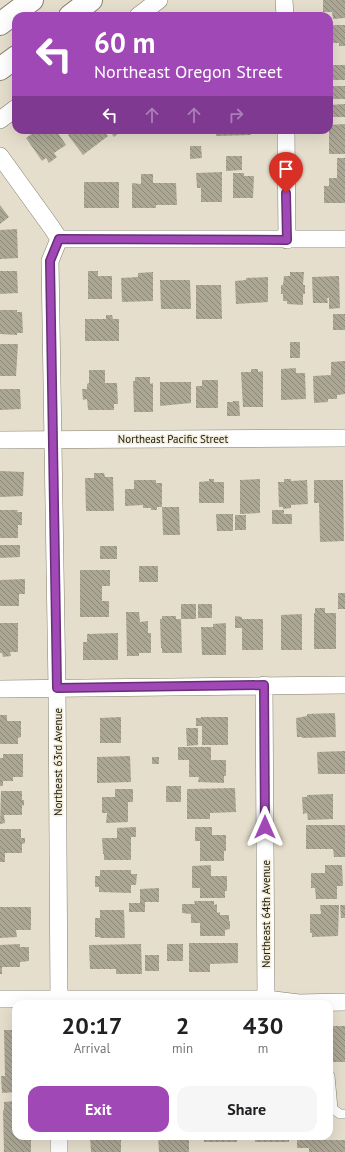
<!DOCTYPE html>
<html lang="en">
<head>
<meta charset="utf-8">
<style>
  body { margin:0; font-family:"PT Sans",sans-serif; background:#f6f6f6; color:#202124; height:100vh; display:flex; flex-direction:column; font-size:15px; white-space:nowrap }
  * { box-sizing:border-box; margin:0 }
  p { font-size:13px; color:#757577 }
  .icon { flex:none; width:22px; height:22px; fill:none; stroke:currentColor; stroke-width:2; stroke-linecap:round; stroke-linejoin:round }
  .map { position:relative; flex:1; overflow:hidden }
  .panel { position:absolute; left:12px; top:1000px; width:321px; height:140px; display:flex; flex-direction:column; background:#fff; border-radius:12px; box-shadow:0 4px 16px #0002 }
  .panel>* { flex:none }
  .hud { position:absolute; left:12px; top:12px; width:321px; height:122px; border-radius:12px; box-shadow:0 4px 16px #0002; background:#9f48b6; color:#fff; overflow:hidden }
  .pin { position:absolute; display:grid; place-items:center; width:34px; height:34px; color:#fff; margin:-41px -17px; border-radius:50% 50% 50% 0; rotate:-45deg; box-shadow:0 0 4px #0007 }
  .pin .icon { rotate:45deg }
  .me { position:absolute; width:44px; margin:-22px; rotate:0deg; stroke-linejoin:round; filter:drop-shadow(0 0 3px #0008) }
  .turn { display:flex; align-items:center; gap:14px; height:84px; padding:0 16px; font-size:18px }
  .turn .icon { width:52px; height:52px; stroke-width:2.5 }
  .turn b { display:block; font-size:28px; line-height:34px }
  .lanes { display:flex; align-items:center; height:38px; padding:0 16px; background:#0003; justify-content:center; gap:20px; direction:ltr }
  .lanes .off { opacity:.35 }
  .eta { display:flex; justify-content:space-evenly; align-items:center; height:68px; text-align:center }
  .eta b { font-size:24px; font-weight:800; line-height:28px }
  .action { display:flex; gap:8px; margin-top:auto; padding:8px 16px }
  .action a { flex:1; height:46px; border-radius:12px; background:#9f48b6; color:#fff; font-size:16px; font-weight:800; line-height:46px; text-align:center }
  .action a+a { background:#f6f6f6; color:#202124 }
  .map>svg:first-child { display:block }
  .building { fill:url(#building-back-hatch) }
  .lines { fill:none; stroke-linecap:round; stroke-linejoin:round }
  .lane-casing { stroke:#857f6e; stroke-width:10 }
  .street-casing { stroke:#857f6e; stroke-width:18 }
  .highway-casing { stroke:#857f6e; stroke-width:24 }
  .lane { stroke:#fff; stroke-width:9 }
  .street { stroke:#fff; stroke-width:17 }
  .highway { stroke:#fff; stroke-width:22 }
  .route-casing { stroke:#672f76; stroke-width:10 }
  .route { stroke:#9f48b6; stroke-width:7 }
  .labels { text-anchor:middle; stroke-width:3; stroke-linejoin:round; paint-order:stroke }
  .street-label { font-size:11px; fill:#1b1912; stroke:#f2ecd9 }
</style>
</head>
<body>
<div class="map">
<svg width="345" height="1152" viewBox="0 0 345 1152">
  <defs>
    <pattern id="building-back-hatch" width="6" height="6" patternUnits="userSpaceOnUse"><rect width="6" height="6" fill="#aca795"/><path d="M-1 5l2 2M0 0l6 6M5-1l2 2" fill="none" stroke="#8b8778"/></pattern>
  </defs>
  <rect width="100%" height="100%" fill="#e5decc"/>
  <!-- building -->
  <path class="building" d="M323 0H345V18L333 19 332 12H323Z
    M329 25H345V46H339V43H329Z
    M329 65H345V80H329Z
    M329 86H345V99H329Z
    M345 104V117H329V105Z
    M345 124V154H329V125Z
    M37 130H56L66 145 54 153 57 157 49 163 46 158 42 161 26 138Z
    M74 130H103L108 136 83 155 68 135Z
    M109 130H122L114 137Z
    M216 130H251V135L216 136Z
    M190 146H201L202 158 190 159Z
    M226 156H242V170L226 171Z
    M337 158H345V203H324V186H329V178H337Z
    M222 172V202H201V188H197L196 173Z
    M233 173H244V176H254L253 198H233Z
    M141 174H153V183H176L177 205H156V208H132V183L141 184Z
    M84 182H119V208H84Z
    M0 205 9 217 0 224Z
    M17 229 18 258 0 259V230Z
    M0 271H17L18 293 0 294Z
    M88 271H98V276H112V299H88Z
    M153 272V301L122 302 121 278 138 277V273Z
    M290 272H304L303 285H305V294H303V305L287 304V301H283V294H281V285H283L284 276H290Z
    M339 276 340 308 329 309V298H327L328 303H313L312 277Z
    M268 277V302L236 304 235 281 246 280V278Z
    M160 280H190L191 309H161Z
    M196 285H221L222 319H196Z
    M0 310H17V312H22L23 333H17V335L0 334Z
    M333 314H345V330H333Z
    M106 315H112L113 319H119V341H85V319H106Z
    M290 342H300V358H290Z
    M0 344H18L16 376H0Z
    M345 361V394L337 395V399H328V402L314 403 313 376 331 375V362Z
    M296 368V373H305L306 399 281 400V369Z
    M251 369H258V372L263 371V407H243L241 372H251Z
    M89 370H105V383H117L118 404H114V410H88L87 399 83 400 82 389H87V384L89 383Z
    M135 377H150V384L153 383V412H134L133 381H135Z
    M202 380H218V408H196V386H202Z
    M160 382H191V403L160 406Z
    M0 389H20L21 409 0 410Z
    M233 401H239L240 416H227V402H233Z
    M0 471 24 472 23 496 0 497Z
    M94 473H104L105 477H113L114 511H86L85 478H94Z
    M209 479H214V482H224V503H199V482L209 481Z
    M260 479V513L240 514V480Z
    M284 479H291V481L307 480 308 504 291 505V508L283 509V507H279L278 482H284Z
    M134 480H156V483H162V507H179L180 535H163L162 507H157V510H151V508H143V505L125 506V489H134Z
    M314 480H343L344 541 320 542 319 503H314Z
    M0 510H18L17 512H22V525H18V538H0Z
    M272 510H284V514H292V524H272Z
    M216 514H233V531H217Z
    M235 515H246V530H235Z
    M0 545H20V557L0 558Z
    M100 546H117V559H100Z
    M139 566H158V582H139Z
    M80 570H110V586H102V601H109V617H80Z
    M25 579V594H19V606H0V580Z
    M338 593H345V609H338Z
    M181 604H196V619H181Z
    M198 604H212V618H198Z
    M315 608H325V613H336V649H314V613H315Z
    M126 612H139L140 622 148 621V633H151V653H139V656H127Z
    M302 614V650H281V615Z
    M162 616H176V619H181L182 653H162V648H161L160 619H162Z
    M235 616 242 617V619H263V650H242V628H235Z
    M0 623H18V652H10L11 656 3 657 2 653H0Z
    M226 623V655H202L201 627H213V624Z
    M118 633V660H83V642H87V634Z
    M335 713 336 737 302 738V737H297L296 718 307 716V714Z
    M0 715H7V721H21V737L18 738V744H0Z
    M121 717V743H100V718Z
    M201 717H228V745H202V726H196V718H201Z
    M186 728H198V745L187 746Z
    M178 747H211V760H226V776H224V783L198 782 199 777H189V760H178Z
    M345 751V774H318L317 752Z
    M3 754H23V777H13V781H3V786H0V758H3Z
    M130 756 131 782 97 783V757Z
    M152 757H159V764H152Z
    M166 786H181V802H166Z
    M235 788 236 812 210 813V819H187V789Z
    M115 789H133V802H128V822L106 823 107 813H102V797H115Z
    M1 791H22V800H24V806L22 805V815H4L5 823 0 824Z
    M333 794V819L308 820 307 813 303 814 302 797H307V795Z
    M306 825H345V857H334L333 849H306Z
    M136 827V837H131V860H104V854H103L102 838H117V828Z
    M195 827H212V835H226V851H224V861H200V841H195Z
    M0 829H21V838H25V843L22 844V853H5V862H0Z
    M211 865V876H227V891H225V898H200V888H192V866Z
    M325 865H342L343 886H337V899H316L315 888H311V873H325Z
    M100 870H131V874H137L136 885H131V893L99 892V887H95V876H100Z
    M159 888V902H145V912H129V903H140V889Z
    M194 901H214V905L217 904V913L220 912V915H229V921H230V929L225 930V936H200V923H191V914L182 913V904H195Z
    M320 905H339L338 936 312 937V933H310V914H321Z
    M340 905H345V918H341Z
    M0 907H31V930H16L17 937 0 938Z
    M100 910H124L125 938H100V937H95V918H100Z
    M189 943H238V963L210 964V972H189Z
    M20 944V947H29V961L20 962V967H2V974H0V945Z
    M141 944 142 974H116V969H90L89 945Z
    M167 944H183V961H167Z
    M145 955H159V971H145Z
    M333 1026H345V1062H329V1029H333Z
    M4 1030H16V1092L2 1093 1 1076H5Z
    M16 1101V1136H31V1152H4L3 1110H4V1102Z
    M90 1136H121V1152H91Z
    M158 1136H189V1152H159Z
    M204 1136H237V1142H204Z
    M255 1136H289V1142H255Z
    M297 1136H309V1140H345V1152H309V1148H297Z"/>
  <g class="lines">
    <!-- lane casing -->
    <g class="lane-casing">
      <path id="lane" d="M330 1076 333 1109 340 1114H345"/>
    </g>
    <!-- street casing -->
    <g class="street-casing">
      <path id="street" d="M284 0 285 16
        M138 16 159 0
        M0 120 16 108
        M286 130 287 240
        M0 156 52 228 59 239 50 261 57 688 59 1004
        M59 239H345
        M0 440 345 438
        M264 685 266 999
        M0 689 345 685
        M0 999H266L299 1003 345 1002
        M59 1136V1152"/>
    </g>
    <!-- highway casing -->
    <g class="highway-casing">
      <path id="highway" d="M70 16 91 0
        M0 24 32 0
        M0 69 16 57"/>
    </g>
    <!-- lane -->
    <use href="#lane" class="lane"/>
    <!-- street -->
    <use href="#street" class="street"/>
    <!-- highway -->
    <use href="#highway" class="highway"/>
  </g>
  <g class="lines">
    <!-- route casing -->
    <g class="route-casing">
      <path id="route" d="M265 827 264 685 57 688 50 261 59 239 287 240 286 193"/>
    </g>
    <!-- route -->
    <use href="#route" class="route"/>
  </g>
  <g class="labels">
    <!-- street labels -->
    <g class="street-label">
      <text x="173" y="443">Northeast Pacific Street</text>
      <text transform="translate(58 762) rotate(-90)" y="4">Northeast 63rd Avenue</text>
      <text transform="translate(266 914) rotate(-90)" y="4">Northeast 64th Avenue</text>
    </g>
  </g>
</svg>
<div class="pin" style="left:286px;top:193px;background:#d93025"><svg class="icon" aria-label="arrive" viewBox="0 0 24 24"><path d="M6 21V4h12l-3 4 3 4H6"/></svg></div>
<svg class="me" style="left:265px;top:827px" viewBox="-20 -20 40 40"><path d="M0-17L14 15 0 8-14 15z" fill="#9f48b6" stroke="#fff" stroke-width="4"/></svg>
<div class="hud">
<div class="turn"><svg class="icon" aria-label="left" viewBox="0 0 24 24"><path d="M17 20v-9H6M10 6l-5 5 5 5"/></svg><div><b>60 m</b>Northeast Oregon Street</div></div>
<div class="lanes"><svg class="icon" aria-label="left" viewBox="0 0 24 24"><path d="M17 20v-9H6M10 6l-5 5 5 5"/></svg><svg class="icon off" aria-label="ahead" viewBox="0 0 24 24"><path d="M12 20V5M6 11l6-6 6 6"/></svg><svg class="icon off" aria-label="ahead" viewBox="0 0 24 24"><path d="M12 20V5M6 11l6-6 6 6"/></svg><svg class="icon off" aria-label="right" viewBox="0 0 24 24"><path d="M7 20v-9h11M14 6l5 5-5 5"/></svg></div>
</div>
<section class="panel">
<div class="eta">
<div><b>20:17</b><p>Arrival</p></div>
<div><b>2</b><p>min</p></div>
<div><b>430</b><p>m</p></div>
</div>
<div class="action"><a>Exit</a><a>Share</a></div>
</section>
</div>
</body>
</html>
